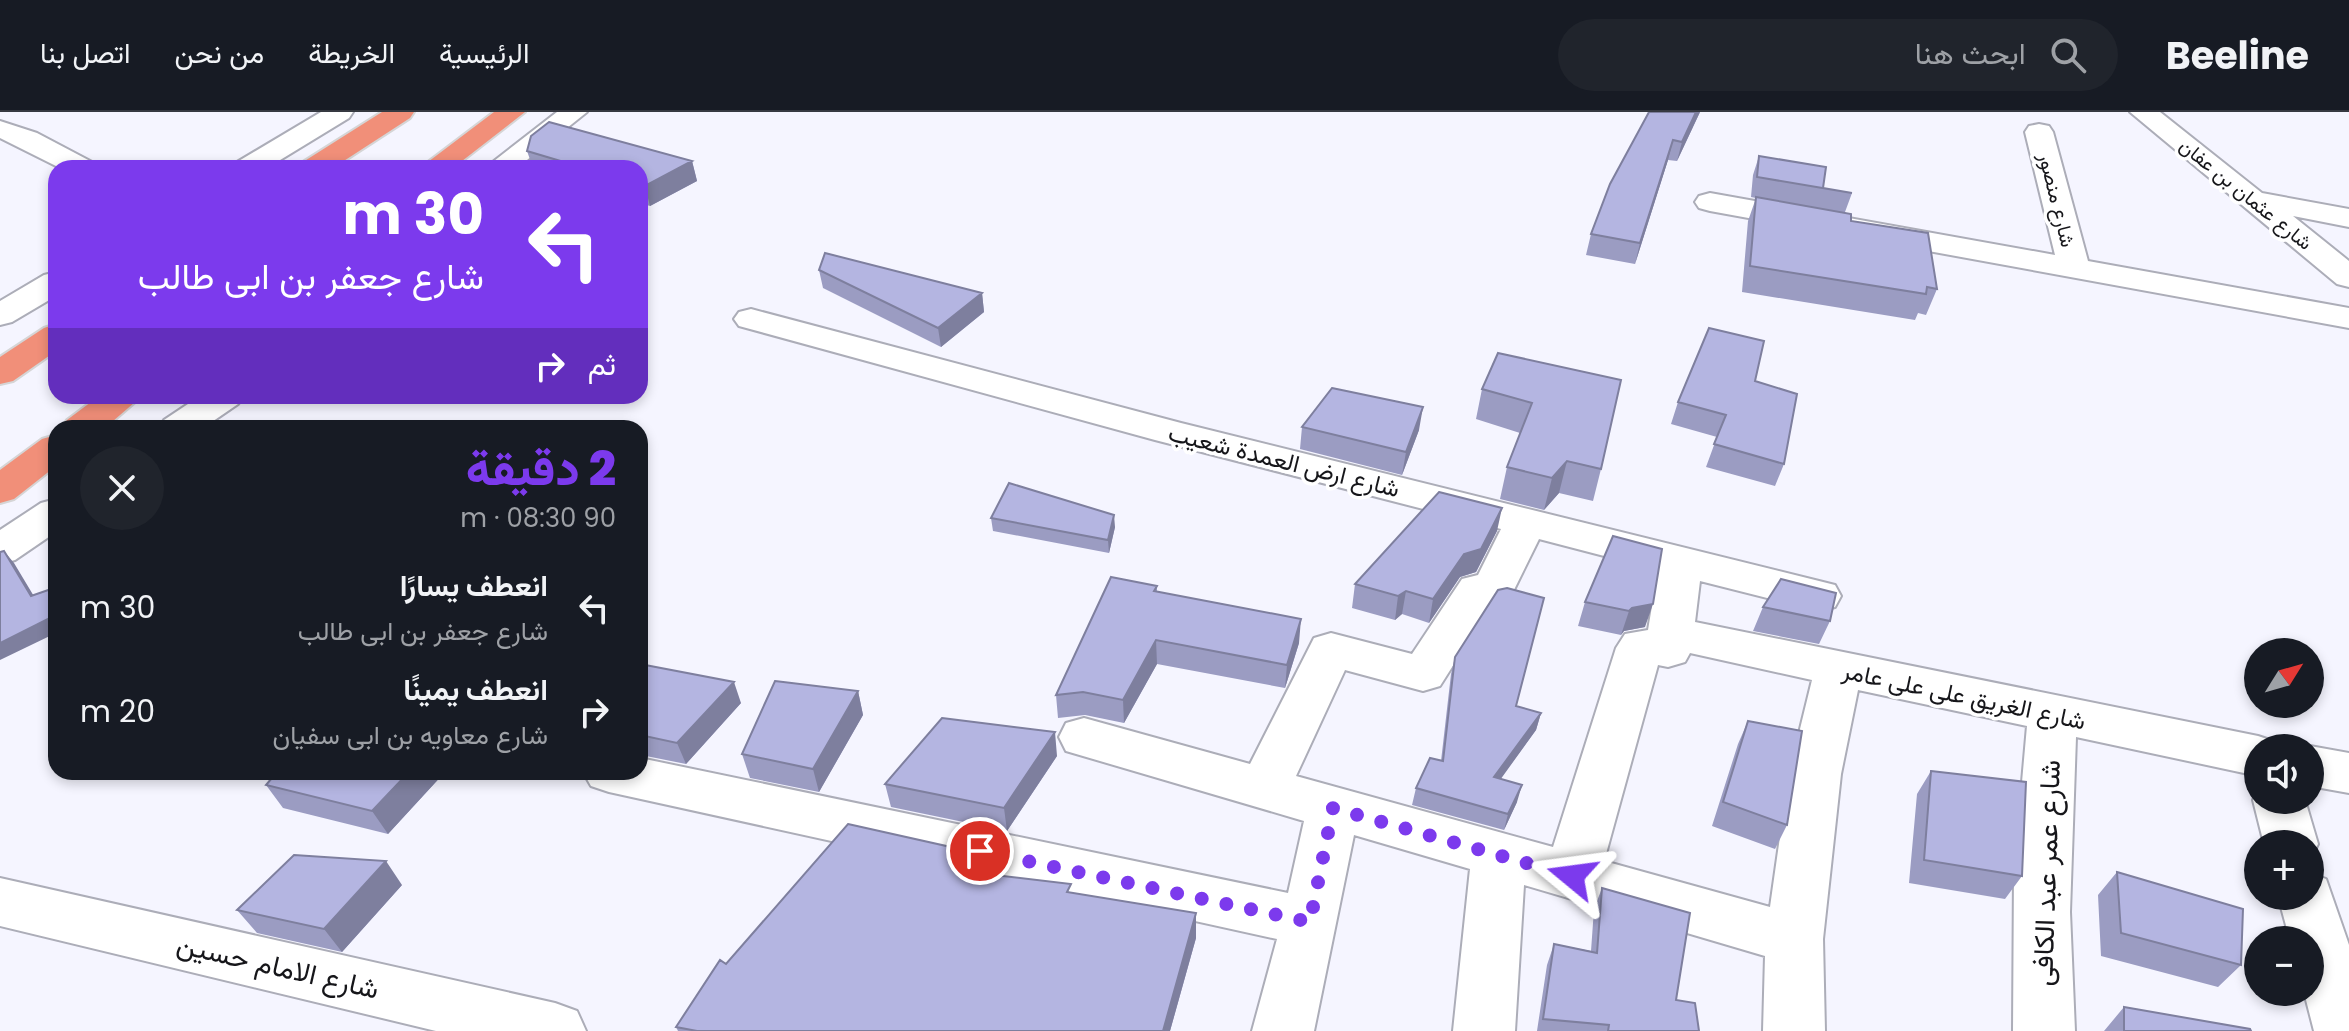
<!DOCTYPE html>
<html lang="ar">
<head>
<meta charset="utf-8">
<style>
  body { margin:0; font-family:Poppins,Vazirmatn,sans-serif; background:#20242c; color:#f1f3f6; direction:rtl; height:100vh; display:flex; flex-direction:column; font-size:30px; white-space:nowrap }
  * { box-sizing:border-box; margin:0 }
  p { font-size:26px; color:#9ea1a6 }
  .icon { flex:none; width:44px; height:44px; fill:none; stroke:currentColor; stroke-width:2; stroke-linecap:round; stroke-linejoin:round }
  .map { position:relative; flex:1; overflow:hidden; direction:ltr }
  .panel { position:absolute; left:48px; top:308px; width:600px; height:360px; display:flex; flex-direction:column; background:#171b24; border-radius:24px; box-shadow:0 4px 12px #0003; direction:rtl }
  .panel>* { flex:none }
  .hud { position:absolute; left:48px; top:48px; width:600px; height:244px; border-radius:24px; box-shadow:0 4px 12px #0003; direction:rtl; background:#7c3aed; color:#fff; overflow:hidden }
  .needle { width:52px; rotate:53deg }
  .fabs { position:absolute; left:2244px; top:526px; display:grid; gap:16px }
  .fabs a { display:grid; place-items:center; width:80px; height:80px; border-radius:50%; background:#171b24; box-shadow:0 4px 12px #0003; font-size:40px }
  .pin { position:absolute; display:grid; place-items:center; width:68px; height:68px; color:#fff; margin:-34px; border:4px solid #fff; border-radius:50%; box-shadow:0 2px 8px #0007 }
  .me { position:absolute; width:88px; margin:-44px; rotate:286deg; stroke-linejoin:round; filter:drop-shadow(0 0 6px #0008) }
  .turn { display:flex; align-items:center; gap:28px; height:168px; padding:0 32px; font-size:36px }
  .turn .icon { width:104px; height:104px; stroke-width:2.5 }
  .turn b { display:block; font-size:56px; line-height:68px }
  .then { display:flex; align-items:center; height:76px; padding:0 32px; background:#0003; gap:16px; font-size:30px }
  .round { display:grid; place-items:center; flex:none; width:84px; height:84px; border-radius:42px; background:#20242c }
  .head { display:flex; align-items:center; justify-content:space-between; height:136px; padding:0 32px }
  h1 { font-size:48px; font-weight:800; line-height:60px; color:#7c3aed }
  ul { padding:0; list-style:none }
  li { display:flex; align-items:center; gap:24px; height:104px; padding:0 32px }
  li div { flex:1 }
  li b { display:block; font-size:30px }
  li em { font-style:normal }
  header { display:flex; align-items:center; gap:48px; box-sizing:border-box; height:112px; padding:0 40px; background:#171b24; border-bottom:2px solid #363941 }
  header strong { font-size:38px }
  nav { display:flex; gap:44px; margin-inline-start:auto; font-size:28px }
  .search { width:560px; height:72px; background:#20242c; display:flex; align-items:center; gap:20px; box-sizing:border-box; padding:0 28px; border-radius:44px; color:#9ea1a6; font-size:30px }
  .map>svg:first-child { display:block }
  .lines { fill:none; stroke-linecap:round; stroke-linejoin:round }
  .minor-casing { stroke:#acadb8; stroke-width:4 }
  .highway-casing { stroke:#d5d5d6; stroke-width:4 }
  .minor { fill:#fff; fill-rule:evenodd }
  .highway { fill:#f18f79; fill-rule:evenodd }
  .wall { fill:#9b9cc2 }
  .shaded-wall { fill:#7e7f9e }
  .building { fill:#b4b5e1; stroke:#7e7f9e; stroke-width:2 }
  .route { stroke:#7c3aed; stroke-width:14; stroke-dasharray:0 25.2 }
  .labels { text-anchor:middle; stroke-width:7; stroke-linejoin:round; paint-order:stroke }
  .far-street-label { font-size:20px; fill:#16161a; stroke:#fff }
  .street-label { font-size:24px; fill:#16161a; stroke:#fff }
  .near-street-label { font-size:28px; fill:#16161a; stroke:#fff }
</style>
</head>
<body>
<header>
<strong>Beeline</strong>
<div class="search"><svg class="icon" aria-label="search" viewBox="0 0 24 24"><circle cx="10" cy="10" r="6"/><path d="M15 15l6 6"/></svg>ابحث هنا</div>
<nav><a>الرئيسية</a><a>الخريطة</a><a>من نحن</a><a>اتصل بنا</a></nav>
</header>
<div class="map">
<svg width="2349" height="919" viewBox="0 0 2349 919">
  <rect width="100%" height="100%" fill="#f5f5ff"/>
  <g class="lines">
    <!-- minor casing -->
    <g class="minor-casing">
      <path id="minor" d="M321 0H353L349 6 267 56H233L237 50Z
        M557 0H587L517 56H485Z
        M2130 0H2160L2262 81 2349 97V115L2293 104 2349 149V175L2337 172Z
        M0 9 37 21 92 50 96 56H60L0 26Z
        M2039 12 2049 14 2053 20 2088 149 2349 196V216L1710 99 1699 96 1695 90 1699 84 1710 81 2055 143 2025 20 2029 14Z
        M56 160V184L12 210 0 213V189L44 163Z
        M751 197 1181 311 1819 469 1835 473 1841 484 1835 495 1819 499 1700 469 1695 510 2258 624 2276 630 2279 636H2258V664L2076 625 2070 800 2075 919H2013L2014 760 2027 614 1858 578 1841 662 1823 827 1825 919H1763L1765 844 1524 773 1515 919H1453L1470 757 1354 723 1314 919H1252L1277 827 609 680 591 674 583 660H640V646L1288 781 1304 709 1066 639 1059 625 1066 611 1084 606 1250 652 1314 526 1331 521 1412 542 1462 467 1478 463 1501 417 1155 328 739 214 734 207 739 200ZM1539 427 1658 458 1648 518 1625 522 1616 536 1553 735 1296 664 1345 558 1423 579 1440 574 1492 492 1509 488ZM1690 541 1812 568 1789 662 1770 795 1604 749 1658 553 1668 555 1685 550Z
        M200 284H244L238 292 203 316H159L164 308Z
        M56 387V420L15 448 0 452V418L41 391Z
        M2310 634 2349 641V681L2310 674V636H2304Z
        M2258 678V688H2305L2318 732 2310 748V732H2264L2253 688Z
        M2310 761 2326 767 2349 833V919H2314L2304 880H2310V828H2290L2278 784H2310Z
        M0 766 555 891 577 899 586 919H436L0 814Z"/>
    </g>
    <!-- highway casing -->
    <g class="highway-casing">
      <path id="highway" d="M382 0H414L410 6 333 56H299L303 50Z
        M494 0H525L453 56H420Z
        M56 212V239L13 269 0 272V245L44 216Z
        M99 284H142L105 316H62L67 308Z
        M56 323V354L14 387 0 391V358L42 327Z"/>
    </g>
    <!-- minor -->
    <use href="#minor" class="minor"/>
    <!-- highway -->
    <use href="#highway" class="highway"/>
  </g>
  <!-- wall -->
  <path class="wall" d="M1649 0H1700L1677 49 1668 48 1635 152 1586 143 1591 122Z
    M549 10 692 49 697 69 650 94 640 91V56H533L527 39 531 24Z
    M1759 44 1823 76 1852 81 1845 100 1851 109 1937 177 1926 203 1918 201 1915 208 1742 180 1748 109 1756 86 1751 85 1753 63Z
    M819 158 982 181 984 200 941 235 823 176Z
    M1498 241 1601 357 1593 389 1559 381 1544 398 1500 387 1507 355 1520 321 1476 307 1482 277Z
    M1755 269 1784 352 1775 374 1706 355 1717 325 1671 312 1678 290Z
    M1302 315 1419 318 1402 363 1300 337Z
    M991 406 1115 415 1109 441 993 419Z
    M1497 419 1476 460 1460 465 1429 511 1402 502 1395 508 1352 496 1355 472Z
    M1613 424 1645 515 1624 519 1621 523 1578 514 1585 490Z
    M1157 474V480L1299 531 1285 576 1157 552 1124 611 1085 603 1058 606 1056 583Z
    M1763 495 1830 509 1819 532 1753 519Z
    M1455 545 1516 594 1541 601 1536 618 1500 667 1517 690 1504 718 1412 693 1416 676 1441 649 1451 562Z
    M640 552 741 591 686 652 641 643 640 645Z
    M858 579 863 603 819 680 750 666 742 642Z
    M1748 609 1787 713 1775 737 1712 714 1738 632Z
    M1057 644 1007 719 891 695 885 672Z
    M1931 659 2022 764 2005 787 1909 771 1917 682Z
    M445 660 388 722 283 696 266 673Z
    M973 740 977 761 1072 781 1196 801V826L1170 919H678L676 915 726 852Z
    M2117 760 2241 853 2218 875 2101 844 2098 783Z
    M402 773 342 840 257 821 237 798Z
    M1602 776 1676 888 1699 919H1537L1547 853 1554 832 1591 839 1594 797Z
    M2124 895 2251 919H2104Z"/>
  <!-- shaded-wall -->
  <path class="shaded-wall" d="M1696 0H1700L1677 49 1682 30Z
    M1673 28 1668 48 1635 152 1640 131Z
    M692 49 697 69 650 94 645 74Z
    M982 181 984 200 941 235 938 216Z
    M1423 295 1419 318 1402 363 1406 340Z
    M1567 349 1559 381 1544 398 1552 366Z
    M1502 396 1497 419 1476 460 1460 465 1429 511 1433 487 1464 442Z
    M1114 403 1115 415 1109 441 1108 428Z
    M4 439 14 451 41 496 31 484Z
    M1406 479 1402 502 1395 508 1398 484Z
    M1653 492 1645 515 1624 519 1621 523 1629 499 1632 496Z
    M56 503V521L0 548V531Z
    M1301 507 1299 531 1285 576 1287 553Z
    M1156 528 1157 552 1124 611 1123 588Z
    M734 570 741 591 686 652 677 631Z
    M858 579 863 603 819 680 813 657Z
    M1541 601 1536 618 1490 682 1494 665Z
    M1055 620 1057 644 1007 719 1004 696Z
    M409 660H445L388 722 372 699Z
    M1522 673 1517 690 1504 718 1508 702Z
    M973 740 978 764 960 759Z
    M386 749 402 773 342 840 324 817Z
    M1196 801V826L1170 919H1163Z"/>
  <!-- building -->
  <path class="building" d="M1649 0H1696L1682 30 1673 28 1640 131 1591 122 1610 72Z
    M549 10 692 49 645 74 640 73V56H584L527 39 531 24Z
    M1759 44 1826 55 1823 76 1852 81 1757 65Z
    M1756 85 1851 102V109L1928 121 1937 177 1927 175 1926 182 1750 154Z
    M825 141 982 181 938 216 819 158Z
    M1709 216 1764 229 1755 269 1797 282 1784 352 1714 332 1726 303 1678 290Z
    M1498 241 1621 268 1601 357 1567 349 1552 366 1507 355 1532 291 1482 277Z
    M1332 276 1423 295 1406 340 1302 315Z
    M304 312 317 316H298Z
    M1009 371 1114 403 1108 428 991 406Z
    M1439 380 1502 396 1481 437 1464 442 1433 487 1406 479 1398 484 1355 472Z
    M1613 424 1662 437 1653 492 1632 496 1629 499 1585 490Z
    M4 439 31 484 54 476 56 480V503L0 531V440Z
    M1111 465 1157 474 1154 479 1301 507 1287 553 1156 528 1123 588 1083 580 1056 583Z
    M1781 467 1836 481 1830 509 1763 495Z
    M1507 476 1544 486 1516 594 1541 601 1494 665 1522 673 1508 702 1416 676 1430 646 1443 649 1455 545 1498 478Z
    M640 552 734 570 677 631 640 623Z
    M775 569 858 579 813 657 742 642Z
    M942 606 1055 620 1004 696 885 672Z
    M1748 609 1802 619 1787 713 1723 690Z
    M1931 659 2026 670 2022 764 1924 748Z
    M277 660H409L372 699 266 673Z
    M848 712 973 740 960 759 1071 772 1067 780 1196 801 1163 919H697L676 915 720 848 726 852Z
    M294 743 386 749 324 817 237 798Z
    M2117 760 2243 797 2241 853 2121 821Z
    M1602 776 1690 801 1676 888 1695 891 1699 919H1608L1609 913 1543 907 1554 832 1597 841Z
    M2124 895 2250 917 2251 919H2124Z"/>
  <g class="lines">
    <!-- route -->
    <path class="route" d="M980 739 1310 810 1333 696 1572 764"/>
  </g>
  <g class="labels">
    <!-- far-street labels -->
    <g class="far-street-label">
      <text transform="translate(2246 82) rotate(39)" y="7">شارع عثمان بن عفان</text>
      <text transform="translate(2057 88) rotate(76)" y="7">شارع منصور</text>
    </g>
    <!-- street labels -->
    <g class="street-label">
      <text transform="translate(1284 349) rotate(14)" y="8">شارع ارض العمدة شعيب</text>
      <text transform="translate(1964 584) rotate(12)" y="8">شارع الغريق على على عامر</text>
    </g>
    <!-- near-street labels -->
    <g class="near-street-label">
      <text transform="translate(2046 761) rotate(-88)" y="10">شارع عمر عبد الكافى</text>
      <text transform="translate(278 854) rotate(13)" y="10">شارع الامام حسين</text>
    </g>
  </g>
</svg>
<div class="fabs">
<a><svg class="needle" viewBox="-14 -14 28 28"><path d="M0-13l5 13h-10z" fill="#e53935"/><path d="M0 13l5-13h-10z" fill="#9ea1a6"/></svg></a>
<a><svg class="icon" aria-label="sound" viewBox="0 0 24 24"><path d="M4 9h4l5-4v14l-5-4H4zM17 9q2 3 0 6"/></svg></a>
<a>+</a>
<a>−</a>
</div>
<div class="pin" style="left:980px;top:739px;background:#d93025"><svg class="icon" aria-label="arrive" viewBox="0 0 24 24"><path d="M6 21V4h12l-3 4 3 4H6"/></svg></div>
<svg class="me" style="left:1572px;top:764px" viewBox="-20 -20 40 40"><path d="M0-17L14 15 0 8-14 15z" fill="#7c3aed" stroke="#fff" stroke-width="4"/></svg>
<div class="hud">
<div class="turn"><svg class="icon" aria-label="left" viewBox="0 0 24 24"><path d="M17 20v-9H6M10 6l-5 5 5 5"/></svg><div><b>30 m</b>شارع جعفر بن ابى طالب</div></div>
<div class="then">ثم<svg class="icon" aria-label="right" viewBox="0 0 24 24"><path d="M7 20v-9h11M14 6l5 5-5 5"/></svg></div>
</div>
<section class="panel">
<div class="head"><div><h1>2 دقيقة</h1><p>90 m · 08:30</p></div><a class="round"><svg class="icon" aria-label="close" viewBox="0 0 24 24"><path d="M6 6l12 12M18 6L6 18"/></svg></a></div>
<ul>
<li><svg class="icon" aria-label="left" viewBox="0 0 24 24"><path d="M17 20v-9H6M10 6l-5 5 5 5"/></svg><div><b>انعطف يسارًا</b><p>شارع جعفر بن ابى طالب</p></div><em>30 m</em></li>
<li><svg class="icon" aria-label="right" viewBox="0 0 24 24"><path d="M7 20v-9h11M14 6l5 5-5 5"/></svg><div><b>انعطف يمينًا</b><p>شارع معاويه بن ابى سفيان</p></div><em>20 m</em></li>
</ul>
</section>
</div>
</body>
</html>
